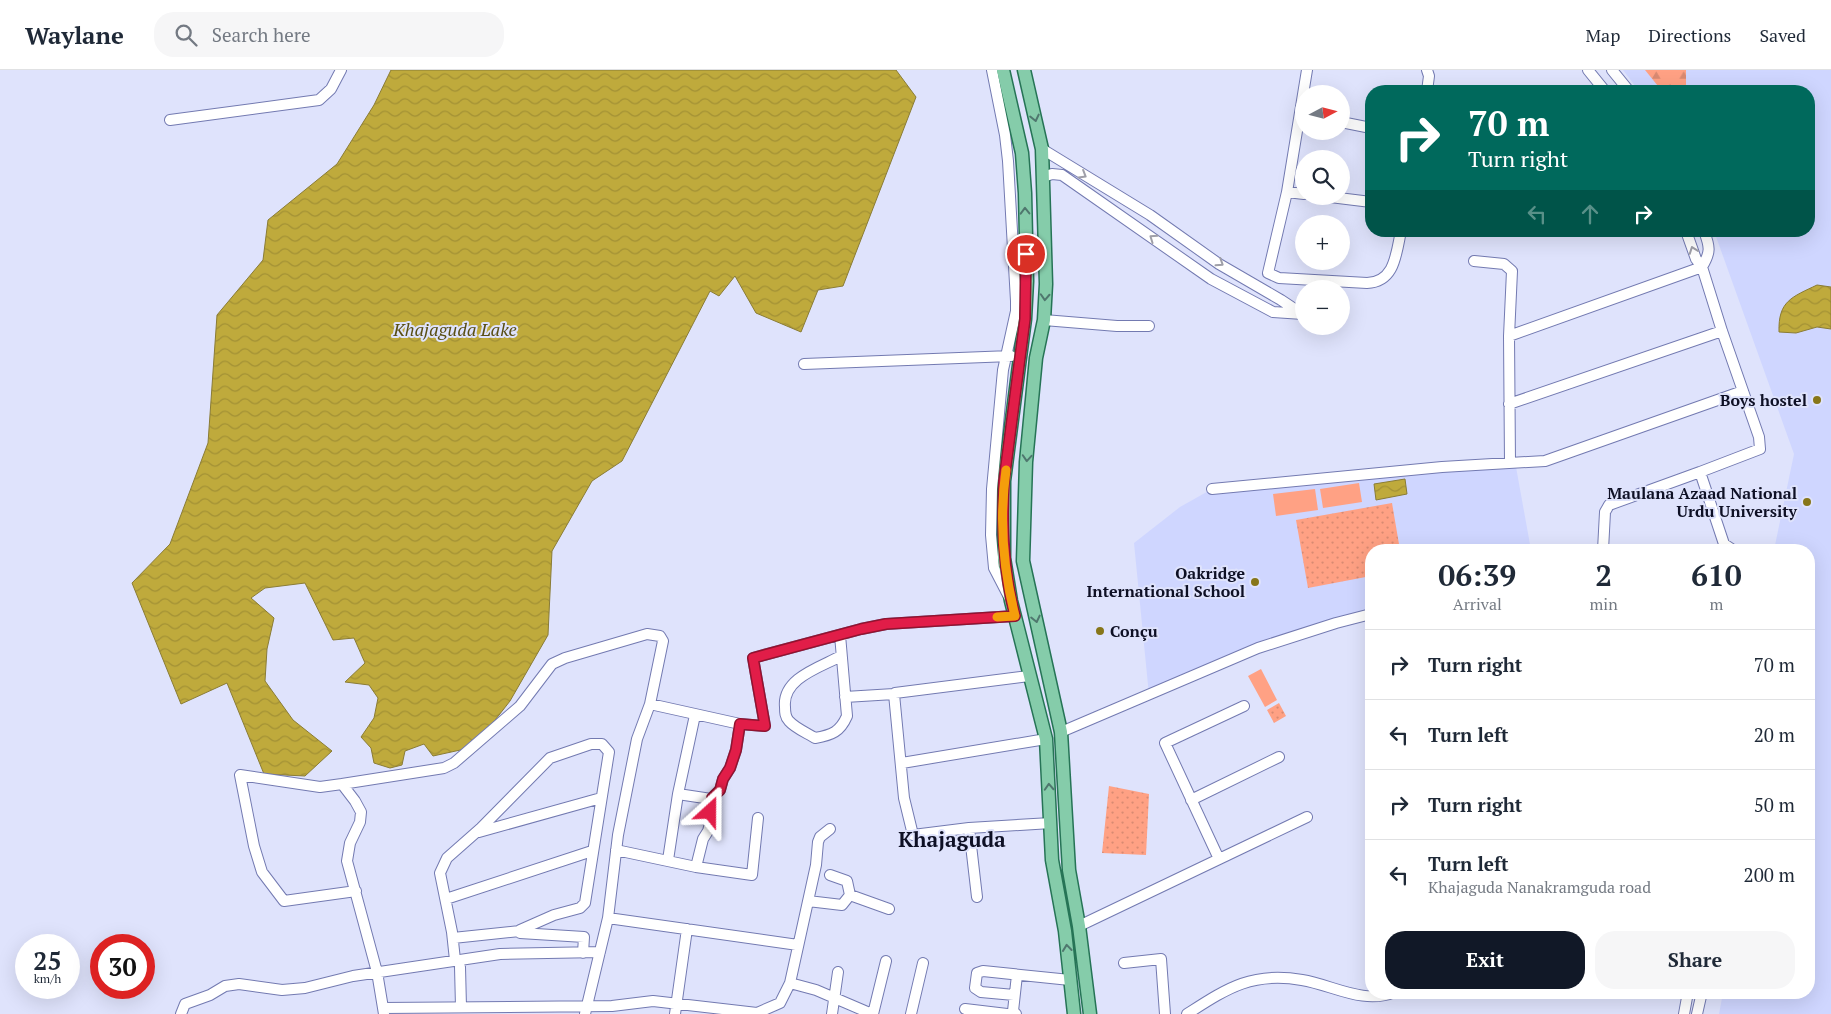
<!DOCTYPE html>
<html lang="en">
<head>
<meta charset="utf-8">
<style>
  body { margin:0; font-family:"PT Serif",serif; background:#f6f6f7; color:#1f2937; height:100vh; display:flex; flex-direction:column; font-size:19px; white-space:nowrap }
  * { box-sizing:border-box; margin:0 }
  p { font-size:16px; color:#747a83 }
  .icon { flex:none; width:28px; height:28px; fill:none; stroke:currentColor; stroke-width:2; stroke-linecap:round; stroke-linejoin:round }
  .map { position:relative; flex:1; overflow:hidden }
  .sheet { position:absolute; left:1365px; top:474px; width:450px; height:455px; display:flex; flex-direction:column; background:#fff; border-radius:20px; box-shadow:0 5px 20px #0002 }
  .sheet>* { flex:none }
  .top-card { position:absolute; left:1365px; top:15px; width:450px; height:152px; border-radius:20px; box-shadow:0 5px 20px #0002; background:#00695c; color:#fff; overflow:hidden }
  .needle { width:32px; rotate:83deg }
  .buttons { position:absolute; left:1295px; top:15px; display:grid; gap:10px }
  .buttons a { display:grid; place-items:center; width:55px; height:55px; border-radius:50%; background:#fff; box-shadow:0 5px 20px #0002; font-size:25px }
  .speed { position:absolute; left:15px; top:864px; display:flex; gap:10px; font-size:25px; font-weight:700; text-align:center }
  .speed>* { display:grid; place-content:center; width:65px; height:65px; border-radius:50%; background:#fff; box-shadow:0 5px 20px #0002; line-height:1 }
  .speed small { font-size:12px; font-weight:400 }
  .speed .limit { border:8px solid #d22; background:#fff; color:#111 }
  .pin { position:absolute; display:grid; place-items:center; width:42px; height:42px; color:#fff; margin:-21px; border:2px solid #fff; border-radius:50%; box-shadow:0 1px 5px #0007 }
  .me { position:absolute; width:55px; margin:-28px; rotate:24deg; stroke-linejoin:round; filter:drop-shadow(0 0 4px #0008) }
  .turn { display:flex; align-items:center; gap:18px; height:105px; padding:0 20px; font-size:22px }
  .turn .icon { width:65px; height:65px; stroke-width:2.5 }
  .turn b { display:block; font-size:35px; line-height:42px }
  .lanes { display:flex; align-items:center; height:48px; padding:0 20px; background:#0003; justify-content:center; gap:25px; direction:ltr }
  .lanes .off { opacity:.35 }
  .eta { display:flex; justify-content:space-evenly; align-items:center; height:85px; text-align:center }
  .eta b { font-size:30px; font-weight:600; line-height:35px }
  .action { display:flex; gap:10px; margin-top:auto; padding:10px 20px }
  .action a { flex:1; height:58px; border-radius:20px; background:#111827; color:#fff; font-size:20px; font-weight:600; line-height:58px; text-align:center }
  .action a+a { background:#f6f6f7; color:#1f2937 }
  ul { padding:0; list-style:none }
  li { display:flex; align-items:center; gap:15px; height:70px; padding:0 20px; border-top:1px solid #e0e1e3 }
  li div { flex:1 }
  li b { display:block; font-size:19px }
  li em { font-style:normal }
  header { display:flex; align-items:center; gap:30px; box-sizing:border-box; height:70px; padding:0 25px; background:#fff; border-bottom:1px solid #e0e1e3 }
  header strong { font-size:24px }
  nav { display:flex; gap:28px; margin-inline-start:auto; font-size:18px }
  .search { width:350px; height:45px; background:#f6f6f7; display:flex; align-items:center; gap:12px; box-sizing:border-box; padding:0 18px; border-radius:20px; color:#747a83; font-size:19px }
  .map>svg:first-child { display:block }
  .built { fill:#cfd6ff }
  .grass { fill:#ffa184 }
  .forest { fill:url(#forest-firs) }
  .park { fill:url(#park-dots) }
  .water { fill:url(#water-waves); stroke:#8a7c35 }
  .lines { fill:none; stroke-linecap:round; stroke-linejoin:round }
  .minor-casing { stroke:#737ab1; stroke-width:12 }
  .major-casing { stroke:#267456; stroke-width:15 }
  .minor { stroke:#fff; stroke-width:10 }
  .major { stroke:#85ccaa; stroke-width:12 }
  .oneway { stroke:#4f776e }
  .oneway2 { stroke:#9f9fa8 }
  .route-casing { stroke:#92132f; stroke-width:12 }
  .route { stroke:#e11d48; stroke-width:9 }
  .slow { stroke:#f59e0b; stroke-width:9 }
  .poi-dot { fill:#877619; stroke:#dfe3fc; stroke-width:2 }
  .labels { text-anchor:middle; stroke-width:4; stroke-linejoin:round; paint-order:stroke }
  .poi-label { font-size:16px; font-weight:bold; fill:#0e1025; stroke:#dfe3fc; text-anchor:end }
  .water-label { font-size:18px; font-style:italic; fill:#594e14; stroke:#dfe3fc }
  .district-label { font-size:21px; font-weight:bold; fill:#0e1025; stroke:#dfe3fc }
</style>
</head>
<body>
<header>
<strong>Waylane</strong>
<div class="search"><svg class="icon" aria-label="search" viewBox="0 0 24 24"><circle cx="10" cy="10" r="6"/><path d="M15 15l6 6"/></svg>Search here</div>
<nav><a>Map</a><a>Directions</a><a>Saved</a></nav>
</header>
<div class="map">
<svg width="1831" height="944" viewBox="0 0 1831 944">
  <defs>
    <pattern id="forest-firs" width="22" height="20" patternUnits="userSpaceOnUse" patternTransform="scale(1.25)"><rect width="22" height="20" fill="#ffa184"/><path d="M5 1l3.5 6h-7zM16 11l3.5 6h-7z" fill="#d98a72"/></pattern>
    <pattern id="park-dots" width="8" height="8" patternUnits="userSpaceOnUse" patternTransform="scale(1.25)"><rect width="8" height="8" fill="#ffa184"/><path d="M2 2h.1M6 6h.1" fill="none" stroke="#d98a72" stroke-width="1.8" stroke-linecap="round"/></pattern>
    <pattern id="water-waves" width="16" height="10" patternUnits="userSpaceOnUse" patternTransform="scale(1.25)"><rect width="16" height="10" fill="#bfaa3c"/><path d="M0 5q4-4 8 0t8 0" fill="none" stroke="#a39135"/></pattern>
  </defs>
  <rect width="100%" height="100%" fill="#dfe3fc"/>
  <!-- built -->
  <path class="built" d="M1623 0H1831V944H1719L1723 923 1809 922V480H1774L1794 384 1714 161H1809V21H1639Z
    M1510 393 1516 397 1531 480H1371V544L1336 553 1149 625 1134 473 1180 437 1212 419Z"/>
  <!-- grass -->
  <path class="grass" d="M1359 413 1362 432 1323 438 1320 419Z
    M1315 419 1318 440 1276 446 1273 424Z
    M1261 599 1277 630 1265 637 1248 606Z"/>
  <!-- forest -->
  <path class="forest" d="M1645 0H1686V21H1662Z"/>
  <!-- park -->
  <path class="park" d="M1392 433 1400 480H1371V506L1308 518 1296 450Z
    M1279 633 1286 646 1274 653 1267 640Z
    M1109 716 1149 724 1146 785 1102 783Z"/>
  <!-- water -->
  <path class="water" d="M391 0H896L916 27 843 216 818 220 801 262 756 243 735 206 719 226 710 221 622 391 592 411 552 481 548 565 510 631 474 677 433 686 424 674 405 681 402 695 390 698 374 693 371 678 361 667 374 648 378 628 369 615 345 612 365 593 354 568 333 570 305 513 265 518 251 528 274 548 267 579 265 611 293 650 332 681 305 706 264 704 227 613 181 634 132 513 170 474 208 373 217 245 263 190 268 150 337 94 374 35Z
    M1817 215 1831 217V259L1817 257 1796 263 1779 262C1778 231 1792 227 1817 215Z
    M1405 409 1407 424 1376 430 1374 414Z"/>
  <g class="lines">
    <!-- minor casing -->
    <g class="minor-casing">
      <path id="minor" d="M992 0 1005 65 1008 91 1016 231V241L1003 300 992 419 991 465 994 498 1009 527
        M1588 0 1605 21
        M1612 0 1629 21
        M1427 21 1429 6 1427 0
        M170 50 319 30 331 19 341 0
        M1341 52 1371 58
        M1042 79 1150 145 1219 194 1281 230 1302 244
        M1043 107 1052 104 1062 105 1211 209 1273 242 1303 244
        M1287 122 1307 0
        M1304 124 1287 122 1268 203 1279 208 1367 213C1395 212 1396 184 1401 161
        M1322 126 1371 132
        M1686 161 1696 189 1702 197 1722 261 1759 367 1760 379 1700 402 1724 474 1733 480
        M1474 191 1504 194 1512 201 1509 266 1510 393
        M1044 250 1117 256H1149
        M1509 266 1702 197C1711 182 1710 177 1704 161
        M804 294 1011 286
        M1509 334 1722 261
        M1212 419 1442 397 1545 391 1743 321
        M1603 480 1605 442 1609 435 1700 402
        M840 565 847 646C840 662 832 665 815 668 807 663 795 658 789 651 785 647 785 642 785 637 782 608 821 597 841 586
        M894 624 904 728 913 765 969 758 1051 753
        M845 627 894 624 895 623 1029 606
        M650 634 740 654 765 656 753 588 861 559 886 554 1015 546
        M695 645 678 724 711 729
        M1061 662 1258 578 1336 553 1371 544
        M902 693 1046 669
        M342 714 320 717 240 705 254 776 262 802 284 831 356 821
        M1191 730 1279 687
        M969 758 977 827
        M479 762 601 728
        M616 780 696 797 752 805 758 748
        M1219 789 1165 673 1244 636
        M668 790 678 724
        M696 797 703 769 708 761 710 754 711 729 720 720 723 709 730 698 736 680 740 654
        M830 805 847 811 850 825 889 839
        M446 829 592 781
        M808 831 842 835 850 825
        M608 848 798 875
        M1079 856 1307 747
        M453 868 520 861
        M455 890 452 862 440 803 447 788 481 758 550 688 591 674H602L609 682 585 833 580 838 554 845 520 860V863L584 867 583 883
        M1124 893 1161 889 1165 944
        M460 897 461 937
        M790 913 816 920 872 944
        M1014 925 981 922 975 918 977 903 983 901 1070 910
        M383 938 612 936 653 931 757 943 780 933 790 913 816 795 818 772 820 767 830 759
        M965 939 1007 944
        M181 944 185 934 210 925 225 916 239 914 282 920 305 918 353 906 500 884 600 882
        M384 944 377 902 347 791 350 773 360 752 361 742 355 731 342 714 444 698 454 693 520 636 552 594 565 588 647 564 660 566 663 571 650 634 637 669 618 765 608 848 585 944
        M675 944 687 859
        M832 944 838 902
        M873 944 886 891
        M911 944 923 893
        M1016 944 1013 941 1017 905
        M1187 944C1226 919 1252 901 1302 910 1333 915 1363 935 1395 922
        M1684 944 1688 922
        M1697 944 1702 922"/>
    </g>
    <!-- major casing -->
    <g class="major-casing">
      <path id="major" d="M1003 0 1022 83 1025 123 1027 211 1025 249 1004 411V488L1011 531 1046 669 1052 790 1065 861 1074 944
        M1024 0 1042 79 1046 214 1044 250 1036 288 1026 392 1023 491 1061 662 1069 800 1079 856 1090 944
        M1013 183H1026"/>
    </g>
    <!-- minor -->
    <use href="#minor" class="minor"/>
    <!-- major -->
    <use href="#major" class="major"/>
  </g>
  <!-- one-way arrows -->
  <defs><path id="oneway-chevron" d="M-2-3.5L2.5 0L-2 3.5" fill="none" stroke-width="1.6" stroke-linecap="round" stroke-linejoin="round" transform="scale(1.25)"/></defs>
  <g class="oneway">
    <use href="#oneway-chevron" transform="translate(1035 48) rotate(77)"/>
    <use href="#oneway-chevron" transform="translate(1025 141) rotate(-91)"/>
    <use href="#oneway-chevron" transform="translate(1045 227) rotate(93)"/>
    <use href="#oneway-chevron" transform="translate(1027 388) rotate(94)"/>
    <use href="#oneway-chevron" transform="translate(1036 549) rotate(77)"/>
    <use href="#oneway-chevron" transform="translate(1049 717) rotate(-93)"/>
    <use href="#oneway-chevron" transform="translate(1067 878) rotate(-96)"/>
  </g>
  <g class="oneway2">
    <use href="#oneway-chevron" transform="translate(1083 105) rotate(31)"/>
    <use href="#oneway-chevron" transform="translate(1153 168) rotate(-145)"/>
    <use href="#oneway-chevron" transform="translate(1693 180) rotate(-110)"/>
    <use href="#oneway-chevron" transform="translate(1220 193) rotate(33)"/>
  </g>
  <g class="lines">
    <!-- route casing -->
    <g class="route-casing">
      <path id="route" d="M710 742 712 728 720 720 723 709 730 698 736 680 740 654 765 656 753 588 861 559 886 554 1015 546C1003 499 1002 459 1004 411L1025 249 1026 184"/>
    </g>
    <!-- route -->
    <use href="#route" class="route"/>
    <!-- slow -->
    <path class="slow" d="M997 547 1015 546C1003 498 999 449 1006 400"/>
  </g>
  <!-- markers -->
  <g class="poi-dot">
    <circle cx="1817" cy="330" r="5"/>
    <circle cx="1807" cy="432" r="5"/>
    <circle cx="1255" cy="512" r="5"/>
    <circle cx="1100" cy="561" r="5"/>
  </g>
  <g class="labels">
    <!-- poi labels -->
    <g class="poi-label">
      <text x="1807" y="336">Boys hostel</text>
      <text x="1797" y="429">Maulana Azaad National<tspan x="1797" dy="18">Urdu University</tspan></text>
      <text x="1245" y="509">Oakridge<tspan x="1245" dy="18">International School</tspan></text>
      <text x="1110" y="567" text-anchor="start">Conçu</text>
    </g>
    <!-- water labels -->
    <g class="water-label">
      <text x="455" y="266">Khajaguda Lake</text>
    </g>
    <!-- district labels -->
    <g class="district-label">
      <text x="952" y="777">Khajaguda</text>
    </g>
  </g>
</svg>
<div class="buttons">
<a><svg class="needle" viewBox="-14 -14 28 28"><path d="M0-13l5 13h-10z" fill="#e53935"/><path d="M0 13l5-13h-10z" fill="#747a83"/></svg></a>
<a><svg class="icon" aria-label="search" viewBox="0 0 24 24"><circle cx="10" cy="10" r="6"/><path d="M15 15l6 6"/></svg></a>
<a>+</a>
<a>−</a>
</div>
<div class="speed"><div>25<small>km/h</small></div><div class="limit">30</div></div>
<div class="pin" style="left:1026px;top:184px;background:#d93025"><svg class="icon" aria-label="arrive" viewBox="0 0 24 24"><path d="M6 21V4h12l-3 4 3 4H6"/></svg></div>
<svg class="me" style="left:710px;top:742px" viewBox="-20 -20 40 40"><path d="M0-17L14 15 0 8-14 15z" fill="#e11d48" stroke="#fff" stroke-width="4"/></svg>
<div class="top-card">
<div class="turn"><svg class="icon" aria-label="right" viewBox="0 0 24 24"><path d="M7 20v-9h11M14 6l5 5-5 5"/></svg><div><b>70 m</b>Turn right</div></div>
<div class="lanes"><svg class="icon off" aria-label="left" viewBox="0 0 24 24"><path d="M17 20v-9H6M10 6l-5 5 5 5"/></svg><svg class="icon off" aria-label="ahead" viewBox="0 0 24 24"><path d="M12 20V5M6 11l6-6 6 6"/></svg><svg class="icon" aria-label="right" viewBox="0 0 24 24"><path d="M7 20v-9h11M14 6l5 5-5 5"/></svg></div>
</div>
<section class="sheet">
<div class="eta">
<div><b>06:39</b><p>Arrival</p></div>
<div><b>2</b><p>min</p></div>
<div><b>610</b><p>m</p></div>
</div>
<ul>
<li><svg class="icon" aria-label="right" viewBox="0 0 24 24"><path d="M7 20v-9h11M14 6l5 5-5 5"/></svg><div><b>Turn right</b></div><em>70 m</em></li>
<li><svg class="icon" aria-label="left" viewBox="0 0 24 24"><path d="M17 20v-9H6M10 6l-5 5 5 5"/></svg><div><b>Turn left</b></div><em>20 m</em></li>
<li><svg class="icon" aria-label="right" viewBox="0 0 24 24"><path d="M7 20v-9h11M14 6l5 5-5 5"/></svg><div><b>Turn right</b></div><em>50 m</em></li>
<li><svg class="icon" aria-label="left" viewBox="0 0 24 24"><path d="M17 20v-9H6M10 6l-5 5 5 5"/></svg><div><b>Turn left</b><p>Khajaguda Nanakramguda road</p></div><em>200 m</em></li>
</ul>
<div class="action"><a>Exit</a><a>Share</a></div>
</section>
</div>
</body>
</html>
